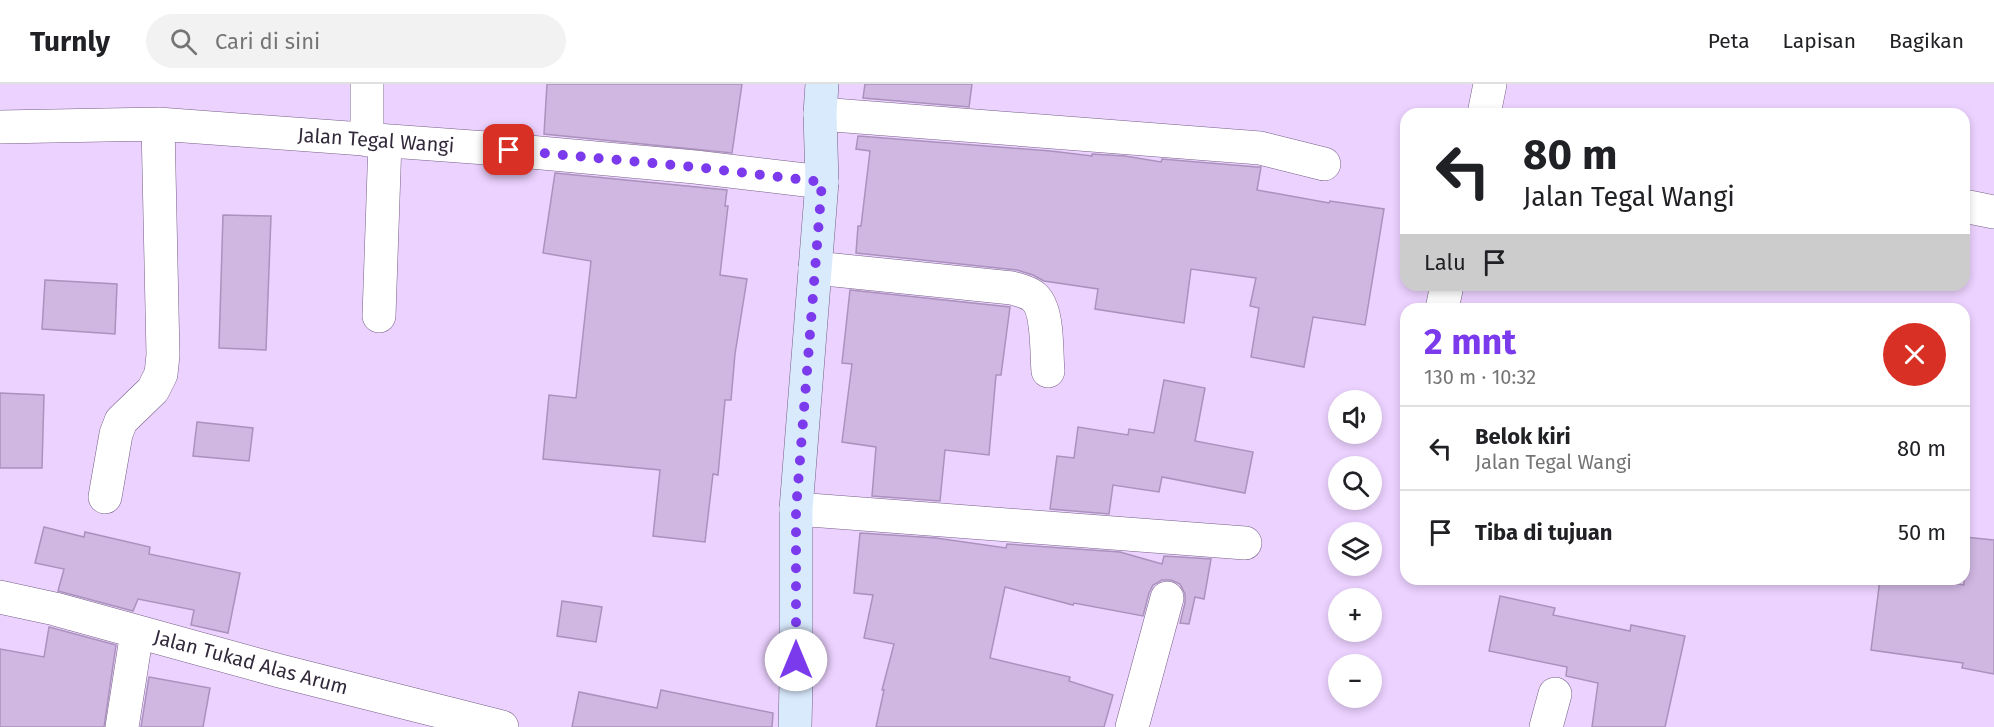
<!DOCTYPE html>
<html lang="id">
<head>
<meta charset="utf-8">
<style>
  body { margin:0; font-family:"Fira Sans",sans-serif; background:#f2f2f2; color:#202124; height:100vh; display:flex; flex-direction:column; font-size:22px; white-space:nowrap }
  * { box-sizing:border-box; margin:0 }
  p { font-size:20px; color:#757577 }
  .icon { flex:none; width:33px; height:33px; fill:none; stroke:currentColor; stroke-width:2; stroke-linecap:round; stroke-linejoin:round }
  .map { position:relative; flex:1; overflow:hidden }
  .panel { position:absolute; left:1400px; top:219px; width:570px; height:282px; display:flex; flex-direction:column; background:#fff; border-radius:18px; box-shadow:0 3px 9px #0003 }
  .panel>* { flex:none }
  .banner { position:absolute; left:1400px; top:24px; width:570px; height:183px; border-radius:18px; box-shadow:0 3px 9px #0003; background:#fff; color:#202124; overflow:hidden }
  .controls { position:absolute; left:1328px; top:306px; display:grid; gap:12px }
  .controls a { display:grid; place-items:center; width:54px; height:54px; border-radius:50%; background:#fff; box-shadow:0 3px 9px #0003; font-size:30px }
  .pin { position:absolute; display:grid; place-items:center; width:51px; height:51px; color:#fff; margin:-26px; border-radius:12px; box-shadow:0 3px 9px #0006 }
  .me { position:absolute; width:66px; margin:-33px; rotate:0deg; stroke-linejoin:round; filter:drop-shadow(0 0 4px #0008) }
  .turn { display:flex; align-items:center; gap:21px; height:126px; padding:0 24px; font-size:27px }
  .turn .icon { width:78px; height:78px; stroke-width:2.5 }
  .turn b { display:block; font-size:42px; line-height:51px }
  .then { display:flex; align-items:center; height:57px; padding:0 24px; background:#0003; gap:12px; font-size:22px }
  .round { display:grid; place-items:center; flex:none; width:63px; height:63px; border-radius:32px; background:#f2f2f2 }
  .head { display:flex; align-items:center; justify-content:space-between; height:102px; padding:0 24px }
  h1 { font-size:36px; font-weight:700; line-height:45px; color:#7c3aed }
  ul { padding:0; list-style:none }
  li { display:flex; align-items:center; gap:18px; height:84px; padding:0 24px; border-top:2px solid #e0e0e0 }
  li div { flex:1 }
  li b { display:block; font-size:22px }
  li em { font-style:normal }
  header { display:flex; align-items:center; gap:36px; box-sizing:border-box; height:84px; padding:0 30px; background:#fff; border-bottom:2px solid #e0e0e0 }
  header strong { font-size:28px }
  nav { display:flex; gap:33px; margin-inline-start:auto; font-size:21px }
  .search { width:420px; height:54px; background:#f2f2f2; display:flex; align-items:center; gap:15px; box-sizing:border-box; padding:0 21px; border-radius:33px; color:#757577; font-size:22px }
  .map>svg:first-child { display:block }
  .building { fill:#d0b7e2; stroke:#aa92bc; stroke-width:1.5 }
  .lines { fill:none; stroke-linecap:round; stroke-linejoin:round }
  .minor-casing { stroke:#765f86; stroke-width:34 }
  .secondary-casing { stroke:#765f86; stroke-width:34 }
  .minor { stroke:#fff; stroke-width:33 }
  .secondary { stroke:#d9eafd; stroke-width:33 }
  .route { stroke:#7c3aed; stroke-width:10; stroke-dasharray:0 18 }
  .labels { text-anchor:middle; stroke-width:4.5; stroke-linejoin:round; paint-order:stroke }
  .street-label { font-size:20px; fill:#32293a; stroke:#fff }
</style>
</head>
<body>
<header>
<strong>Turnly</strong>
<div class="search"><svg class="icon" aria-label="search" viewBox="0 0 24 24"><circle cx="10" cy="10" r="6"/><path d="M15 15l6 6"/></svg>Cari di sini</div>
<nav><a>Peta</a><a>Lapisan</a><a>Bagikan</a></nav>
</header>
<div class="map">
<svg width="1994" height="643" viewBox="0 0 1994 643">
  <rect width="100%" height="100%" fill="#ecd2ff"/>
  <!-- building -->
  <path class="building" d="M547 0H742L732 69 544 50Z
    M865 0H972L969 23 863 14Z
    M858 52 1051 67 1092 72V70L1125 72 1161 78 1162 75 1257 83H1261L1257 106 1329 119 1330 117 1384 125 1365 241 1313 233 1304 283 1251 273 1259 224 1250 222 1256 194 1191 185 1184 239 1095 225 1098 205 1044 197 1033 191 1017 186 856 169 858 142H861L870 67 856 65Z
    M555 89 727 106 725 122H728L720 191 747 195 735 270 731 316H725L718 391 713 390 705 458 653 452 660 386 543 375 549 311 576 314 591 177 543 169Z
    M223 131 271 132 266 266 219 264Z
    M45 196 117 200 115 250 42 245Z
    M850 206 1010 223 1001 291H996L989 371 945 366 940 417 872 412 876 363 842 358 852 280 842 279Z
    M1164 296 1205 304 1195 357 1253 368 1245 409 1162 393 1159 408 1113 401 1109 430 1050 425 1057 372 1074 374 1078 343 1128 351 1129 345 1154 349Z
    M0 309 44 311 42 384H0Z
    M197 338 253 344 249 377 193 372Z
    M44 443 84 453 85 448 150 463 149 470 240 489 228 549 191 541 194 526 138 515 133 527 58 507 64 485 35 479Z
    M860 449 936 454 1006 464 1007 460 1120 468 1162 480 1164 472 1211 475 1204 515 1195 513 1189 540 1180 539 1185 519V510L1180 500 1171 496H1162L1153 501 1149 509 1143 532 1074 519 1073 521 1005 503 990 574 1070 593 1069 597 1113 611 1104 643H876L884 606H882L894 560 864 554 873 511 854 509Z
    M1964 453 1994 456V590L1962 584 1963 579 1871 566 1880 495H1923L1964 501Z
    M1500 512 1555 524 1553 531 1630 547 1631 541 1685 552 1665 643H1592L1598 599 1566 592 1567 583 1489 567Z
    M562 517 602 523 596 558 557 552Z
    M49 543 116 561 104 643H0V565L44 573Z
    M149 593 210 604 203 643H141Z
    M661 606 773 629 772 643H572L579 608 657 624Z"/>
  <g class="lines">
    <!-- minor casing -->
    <g class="minor-casing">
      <path id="minor" d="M367 0V56
        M820 30 1260 64 1324 80
        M1484 30 1490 0
        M0 43 158 40 486 64 695 83 822 98
        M1964 122 1994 128
        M815 184 1012 204C1019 206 1028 208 1034 213 1049 226 1046 268 1048 287
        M1442 225 1447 201
        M379 232 385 57
        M105 413 116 350 121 337 153 306 161 290 163 271 158 40
        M796 425 1245 459
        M0 513 55 525 280 587 502 643
        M122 643 137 548
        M1132 643 1167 514
        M1546 643 1555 610"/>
    </g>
    <!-- secondary casing -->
    <g class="secondary-casing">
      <path id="secondary" d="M795 643 796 598V425L822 98 820 30 822 0"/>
    </g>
    <!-- minor -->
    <use href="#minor" class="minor"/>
    <!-- secondary -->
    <use href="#secondary" class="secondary"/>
  </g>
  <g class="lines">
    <!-- route -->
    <path class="route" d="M509 66 695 83 822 98 796 426V576"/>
  </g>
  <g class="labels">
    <!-- street labels -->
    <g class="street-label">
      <text transform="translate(376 56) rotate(4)" y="7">Jalan Tegal Wangi</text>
      <text transform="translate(251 578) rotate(15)" y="7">Jalan Tukad Alas Arum</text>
    </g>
  </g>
</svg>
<div class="controls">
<a><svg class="icon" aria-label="sound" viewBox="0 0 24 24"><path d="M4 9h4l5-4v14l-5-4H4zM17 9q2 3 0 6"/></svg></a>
<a><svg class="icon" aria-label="search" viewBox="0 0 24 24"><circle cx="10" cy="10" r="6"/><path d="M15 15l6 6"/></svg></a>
<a><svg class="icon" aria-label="layers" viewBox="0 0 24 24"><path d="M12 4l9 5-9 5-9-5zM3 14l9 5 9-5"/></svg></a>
<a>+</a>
<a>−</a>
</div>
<div class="pin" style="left:509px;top:66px;background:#d93025"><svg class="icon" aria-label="arrive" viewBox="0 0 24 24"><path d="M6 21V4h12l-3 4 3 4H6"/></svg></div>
<svg class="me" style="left:796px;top:576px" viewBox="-20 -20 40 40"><circle r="19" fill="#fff"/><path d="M0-13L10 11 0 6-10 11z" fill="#7c3aed"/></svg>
<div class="banner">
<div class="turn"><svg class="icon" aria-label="left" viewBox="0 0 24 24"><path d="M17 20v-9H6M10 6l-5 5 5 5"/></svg><div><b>80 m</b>Jalan Tegal Wangi</div></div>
<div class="then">Lalu<svg class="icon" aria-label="arrive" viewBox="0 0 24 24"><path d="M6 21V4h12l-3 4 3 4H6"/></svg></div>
</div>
<section class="panel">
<div class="head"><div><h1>2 mnt</h1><p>130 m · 10:32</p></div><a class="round" style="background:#d93025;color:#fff"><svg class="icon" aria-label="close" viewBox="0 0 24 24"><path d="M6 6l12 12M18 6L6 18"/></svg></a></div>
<ul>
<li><svg class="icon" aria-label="left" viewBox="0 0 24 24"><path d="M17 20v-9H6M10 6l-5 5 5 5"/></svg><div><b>Belok kiri</b><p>Jalan Tegal Wangi</p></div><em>80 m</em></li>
<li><svg class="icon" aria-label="arrive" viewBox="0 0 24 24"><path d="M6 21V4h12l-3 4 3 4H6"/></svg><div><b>Tiba di tujuan</b></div><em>50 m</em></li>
</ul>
</section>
</div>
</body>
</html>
